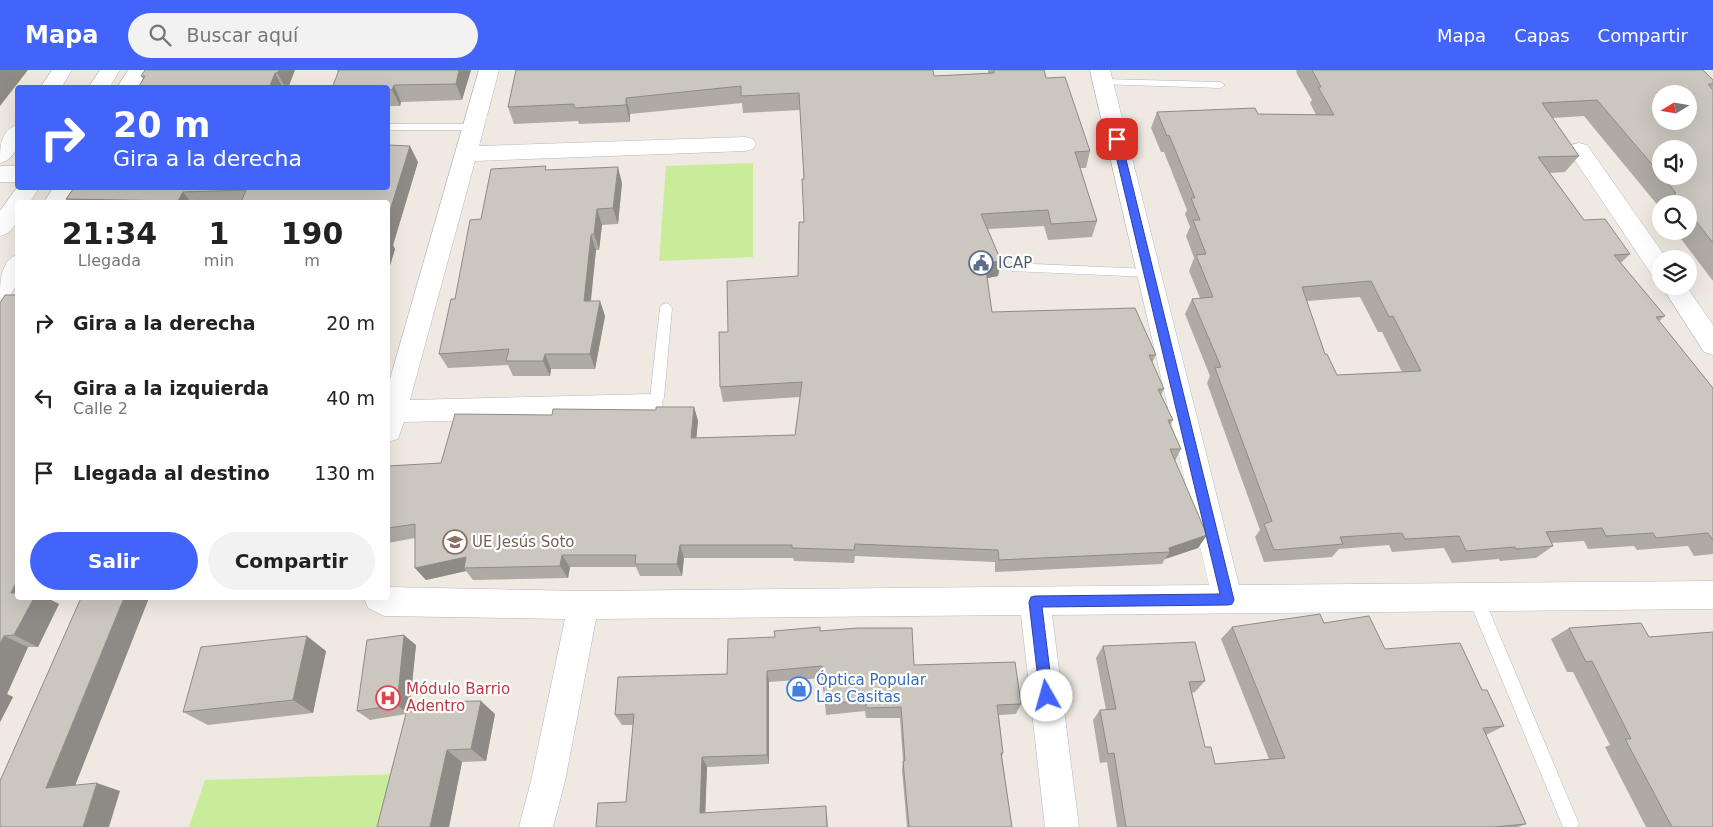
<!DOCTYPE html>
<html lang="es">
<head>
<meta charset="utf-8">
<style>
  body { margin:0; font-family:"DejaVu Sans",sans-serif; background:#f2f2f2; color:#222; height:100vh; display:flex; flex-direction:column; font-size:19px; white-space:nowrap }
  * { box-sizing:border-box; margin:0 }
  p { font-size:16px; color:#767676 }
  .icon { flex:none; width:28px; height:28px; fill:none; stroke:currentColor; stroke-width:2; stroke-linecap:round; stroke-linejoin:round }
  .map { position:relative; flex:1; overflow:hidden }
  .panel { position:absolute; left:15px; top:130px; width:375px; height:400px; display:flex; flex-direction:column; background:#fff; border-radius:5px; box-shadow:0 5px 20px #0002 }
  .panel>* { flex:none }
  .guide { position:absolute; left:15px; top:15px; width:375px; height:105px; border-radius:5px; box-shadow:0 5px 20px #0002; background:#4264fb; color:#fff; overflow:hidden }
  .needle { width:32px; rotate:259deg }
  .tools { position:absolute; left:1652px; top:15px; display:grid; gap:10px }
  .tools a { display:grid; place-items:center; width:45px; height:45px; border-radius:50%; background:#fff; box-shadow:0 5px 20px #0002; font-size:25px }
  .pin { position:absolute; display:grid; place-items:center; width:42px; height:42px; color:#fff; margin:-21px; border-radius:10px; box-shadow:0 2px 8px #0006 }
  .me { position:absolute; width:55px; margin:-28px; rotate:353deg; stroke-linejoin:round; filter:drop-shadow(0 0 4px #0008) }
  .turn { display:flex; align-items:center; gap:18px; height:105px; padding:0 15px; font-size:22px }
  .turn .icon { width:65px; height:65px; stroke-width:2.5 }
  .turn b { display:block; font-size:35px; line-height:42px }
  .eta { display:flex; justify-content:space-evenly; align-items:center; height:85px; text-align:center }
  .eta b { font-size:30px; font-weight:700; line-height:35px }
  .action { display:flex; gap:10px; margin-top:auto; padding:10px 15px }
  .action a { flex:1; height:58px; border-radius:30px; background:#4264fb; color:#fff; font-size:20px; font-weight:700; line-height:58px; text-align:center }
  .action a+a { background:#f2f2f2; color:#222 }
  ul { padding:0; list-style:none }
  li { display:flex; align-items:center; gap:15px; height:75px; padding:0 15px }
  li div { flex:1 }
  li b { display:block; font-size:19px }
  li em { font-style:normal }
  header { display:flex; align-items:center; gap:30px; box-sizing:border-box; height:70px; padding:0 25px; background:#4264fb; color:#fff }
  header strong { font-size:24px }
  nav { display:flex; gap:28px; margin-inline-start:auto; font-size:18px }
  .search { width:350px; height:45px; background:#f2f2f2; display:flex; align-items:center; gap:12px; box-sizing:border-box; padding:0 18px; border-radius:28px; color:#767676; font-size:19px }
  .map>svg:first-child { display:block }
  .pitch { fill:#c9ec9a }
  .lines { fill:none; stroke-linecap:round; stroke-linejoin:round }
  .lane-casing { stroke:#b4b7c1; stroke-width:1 }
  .street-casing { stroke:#b4b7c1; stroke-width:1 }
  .secondary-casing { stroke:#b4b7c1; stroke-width:1 }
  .lane { fill:#fff; fill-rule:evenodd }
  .street { fill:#fff; fill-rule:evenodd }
  .secondary { fill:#fff; fill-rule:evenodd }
  .wall { fill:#afaba4; fill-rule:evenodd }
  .shaded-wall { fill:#8e8b86 }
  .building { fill:#cbc7bf; stroke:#8e8b86; fill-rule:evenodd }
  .route { fill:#4264fb; stroke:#2b41a3 }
  .labels { text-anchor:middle; stroke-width:4.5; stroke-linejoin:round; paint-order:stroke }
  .service-label { font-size:15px; fill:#4e5e75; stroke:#fff; text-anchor:start }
  .education-label { font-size:15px; fill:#785e54; stroke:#fff; text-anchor:start }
  .shop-label { font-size:15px; fill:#366cbe; stroke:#fff; text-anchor:start }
  .health-label { font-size:15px; fill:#be3a42; stroke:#fff; text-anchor:start }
</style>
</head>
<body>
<header>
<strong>Mapa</strong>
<div class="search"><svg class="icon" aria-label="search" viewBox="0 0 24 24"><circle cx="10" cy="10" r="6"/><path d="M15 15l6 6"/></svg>Buscar aquí</div>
<nav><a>Mapa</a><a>Capas</a><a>Compartir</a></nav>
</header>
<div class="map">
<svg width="1713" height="757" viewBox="0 0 1713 757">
  <rect width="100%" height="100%" fill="#efe9e1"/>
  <!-- pitch -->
  <path class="pitch" d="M753 93V187L659 191 666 96Z
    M402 704 390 757H189L205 710Z"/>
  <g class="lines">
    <!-- lane casing -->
    <g class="lane-casing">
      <path id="lane" d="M1103 9 1220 12 1225 15 1220 18 1099 14 1098 12Z
        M388 54H473L478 57 473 60H388Z
        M1012 193 1149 199 1155 203 1149 207 1012 201 1006 197Z
        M666 233 670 235 672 238 664 328 660 337 650 340 645 339 643 335 650 328 660 238 662 235Z
        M1476 521 1481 523 1484 528 1579 754 1577 757H1563L1468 528 1471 523Z"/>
    </g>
    <!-- street casing -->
    <g class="street-casing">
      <path id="street" d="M52 0H72L61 18H40Z
        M479 0H499L479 76 745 67 753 69 756 74 753 79 745 81 475 91 410 330 650 324 659 327 663 335 659 343 650 346 404 352 398 369 388 372V316Z
        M1090 0H1110L1239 515 1713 511V539L1052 545 1079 757H1045L1021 545 596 549 565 711 553 757H519L531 711 565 549 384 546 368 538 364 528H388V517L583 521 1209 515Z
        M18 55C18 71 19 88 0 93 0 77 0 60 18 55Z
        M1579 73 1587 75 1667 189H1661V208L1652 205 1568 80 1571 75Z
        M0 96H18V112H0Z
        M1661 215 1686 216 1713 255V285L1704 282Z"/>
    </g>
    <!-- secondary casing -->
    <g class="secondary-casing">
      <path id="secondary" d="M100 0H120L109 18H88Z
        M128 0H148L138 18H117Z
        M18 116 39 118 30 132H18C18 148 18 161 0 166V141Z
        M53 118H76L67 132H44Z
        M18 184V213L9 227 0 230C0 212 0 191 18 184Z"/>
    </g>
    <!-- lane -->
    <use href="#lane" class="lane"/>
    <!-- street -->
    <use href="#street" class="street"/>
    <!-- secondary -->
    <use href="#secondary" class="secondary"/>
  </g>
  <!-- wall -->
  <path class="wall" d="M145 0H295L288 18H138L143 9 141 6Z
    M337 0H471L462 30 401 32 400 36H388V18L338 2Z
    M516 0 934 6 988 3V0H1044L1046 8 1090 81 1086 98H1080L1097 151 1092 167 1048 170 1044 156 988 159 1001 191 998 206 987 208 992 242 1156 285 1152 293 1164 319 1161 325 1173 350 1170 355 1181 379 1175 391 1207 465 1198 478 1165 489 1162 494 995 502V492L855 486 854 493 794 491 793 488H684L682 506H640L636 497H570L568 508 473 510 466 501 426 510 415 498V468L388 473V397L441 393 552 345 656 340 694 337 698 351 696 368 795 365 800 327 723 332 720 317 728 262 798 206 804 152V109L800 40 743 43 742 33 630 44V52L579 54 578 51 514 54 508 37Z
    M1296 0H1703L1713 10V18L1712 19 1713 20V211L1675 161H1689V134H1661V143L1659 139 1660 138 1584 46 1553 48 1579 86 1565 102 1550 103 1584 150 1630 184 1621 193 1665 246 1659 251 1713 318V484L1694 486 1688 476 1637 480 1634 476 1588 479 1584 471 1552 473 1553 476 1536 488 1500 491 1499 489 1452 493 1444 478 1392 482 1389 475 1339 479 1332 487 1264 492 1255 467 1260 460 1207 313 1210 306 1185 244 1192 229 1200 228 1189 201 1194 188 1186 166 1190 157 1185 144 1187 140 1164 82H1161L1151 58 1157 42 1316 45 1310 33 1312 30 1297 4ZM1661 79 1689 106H1661ZM1360 227 1378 262H1382L1402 302 1337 305 1325 284 1307 231Z
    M418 92 393 175 395 179 388 202V132H69L66 129 74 118H388Z
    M547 100 622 113 618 154 602 155 599 180H596L591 231H600L605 246 595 299H551L550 306H513L508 295 448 298 439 284 455 229 481 149Z
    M5 225 18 528H47L59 534 38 577H28L7 624 13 627 0 652Z
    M1324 553 1482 620 1504 656 1486 665 1526 754 1518 757H1117L1107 692 1100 693 1093 650 1100 640H1106L1096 588 1103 576 1205 611 1195 622 1192 623 1205 677 1215 694 1269 689 1221 569 1232 557Z
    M1569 558 1713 757H1646L1605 677 1610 675 1573 602H1567L1551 569Z
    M820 561 1021 634 1016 644 999 645 1003 683 1002 687 1012 757H907L902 700 903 691 900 648H866L865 641 826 645 823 608 769 612V694L707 697 705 743 827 744 828 757H596L626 732 633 655H622L615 645 727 604 775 567Z
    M416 575 410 632 495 644 486 691 462 692 449 757 406 644 370 650 357 641Z
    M326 581 313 643 208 655 183 642Z"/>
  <!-- shaded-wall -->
  <path class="shaded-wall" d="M0 0H28L0 36Z
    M279 0H295L288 18H286L277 3Z
    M459 0H471L462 30 456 14Z
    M275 3 283 18H269Z
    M394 15 401 32 400 36 392 20Z
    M626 28 630 44V52L626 35Z
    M410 76 418 92 393 175 395 179 388 202V147Z
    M618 97 622 113 618 154 613 138Z
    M183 122 191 132H180L178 131Z
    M597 139 602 155 599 180 594 164Z
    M591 165 596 180 589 246 584 231Z
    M1001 191 998 206 983 209 985 193Z
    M600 231 605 246 595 299 590 284Z
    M545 284 551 299 550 306 543 291Z
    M694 337 698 351 695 382 691 368Z
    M1207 465 1198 478 1165 489 1170 482 1169 478Z
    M680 475 684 488 682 506 677 494Z
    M562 485 570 497 568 508 560 496Z
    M466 487 464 498 466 501 426 510 415 498Z
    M18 509V527L11 523Z
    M19 528H47L59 534 38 577 14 565Z
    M124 528H149L71 726 46 718Z
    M404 565 416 575 409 644 397 635Z
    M4 566 28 577 7 624 13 627 0 652V574Z
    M307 566 326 581 313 643 293 630Z
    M767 601 769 612V694L767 685Z
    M481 631 495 644 486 691 471 679Z
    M447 680 462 692 449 757H430Z
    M702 687 707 697 705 751 700 743Z
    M97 713 120 721 109 757H83Z"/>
  <!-- building -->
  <path class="building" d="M145 0H279L277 3H275L269 18H138L145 6H141Z
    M339 0H459L456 14 394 15 392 20H388V18H332Z
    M516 0H933L934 6 994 3V0H1044L1046 8 1065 7 1090 81 1075 82 1097 151 1051 154 1048 140 981 144 1001 191 985 193 992 242 1135 238 1156 285H1149L1164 319H1158L1173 350H1168L1181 379H1170L1207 465 1169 478 1170 482 999 490 998 480 855 474 854 480 792 478V475H680L677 494H635L636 485H562L560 496 464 498 466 487 415 498V454L388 458V396L441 393 455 344 552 345 553 339 656 340V337H694L691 368 795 365 802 312 720 317 719 262H728L727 211 798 206 799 152H804L802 109H804L799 23 741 26V16L626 28V35L574 38V34L508 37Z
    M1312 0H1703L1713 10V14H1708L1713 20V173L1689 142V134H1682L1674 123H1676L1662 106H1689V79H1661V105L1597 30 1542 33 1579 86 1538 87 1584 150 1605 149 1630 184 1614 185 1665 246 1656 247 1713 318V470L1708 463 1656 468 1653 463 1606 466 1602 458 1546 462 1553 476 1516 479 1515 477 1466 481 1459 466 1405 469 1402 463 1340 467 1343 474 1274 480 1264 454 1272 451 1215 298 1221 297 1192 229 1213 227 1196 185 1206 184 1193 150H1200L1191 128H1195L1169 65 1167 66 1157 42 1255 38 1258 44 1334 45 1318 17H1321ZM1661 24H1689V51H1661ZM1371 211 1389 247 1393 246 1421 301 1337 305 1327 284H1325L1302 217Z
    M388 75 410 76 388 147V132H241L246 120 183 122 178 131 66 129 74 118H388Z
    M546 96 545 100 618 97 613 138 597 139 594 164 591 165 584 231H600L590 284H545L543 291H506L509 279 439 284 451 229H455L470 150 481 149 491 99Z
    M5 225H18V509L11 523H18V528H34L14 565 4 566 0 574V233Z
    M81 528H124L46 718 97 713 83 757H0V711Z
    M1320 544 1324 553 1369 546 1385 579 1460 573 1482 620H1487L1504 656 1483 658 1526 754 1494 757H1126L1114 683 1108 684 1100 640 1116 639 1103 576 1195 572 1205 611 1189 612 1205 677H1211L1215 694 1285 688 1232 557Z
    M1641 553 1649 567 1713 562V757H1672L1625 669H1631L1592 591 1586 592 1569 558Z
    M820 557V561L858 558H912L914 595 1015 592 1021 634 997 635 1003 683H1001L1012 757H909L903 691H905L901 637 866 638V630L825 634 822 596 767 601V685L702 687 700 743 826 736 827 757H596L598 733 626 732 634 644 615 645 618 607 727 604 728 569 775 567 774 561Z
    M404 565 397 635 357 641 367 570Z
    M307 566 293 630 183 642 201 577Z
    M481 631 471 679 447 680 430 757H377L409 632Z"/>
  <!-- route -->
  <path class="route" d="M1117 66 1121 69 1234 530 1232 534 1228 535 1042 537 1053 626 1051 630 1047 632 1042 630 1040 626 1029 532 1031 527 1035 526 1220 524 1112 69Z"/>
  <!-- icons -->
  <defs>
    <g id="civic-ring" transform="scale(1.25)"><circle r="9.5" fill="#fff" stroke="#5c6f8a" stroke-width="1.5"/><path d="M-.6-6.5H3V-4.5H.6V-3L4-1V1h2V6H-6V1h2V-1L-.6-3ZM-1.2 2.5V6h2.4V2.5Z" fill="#5c6f8a"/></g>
    <g id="school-ring" transform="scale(1.25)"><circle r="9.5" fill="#fff" stroke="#8d6e63" stroke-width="1.5"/><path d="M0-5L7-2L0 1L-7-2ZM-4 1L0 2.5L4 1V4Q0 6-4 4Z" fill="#8d6e63"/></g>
    <g id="shop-ring" transform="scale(1.25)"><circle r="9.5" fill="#fff" stroke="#3f7fe0" stroke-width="1.5"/><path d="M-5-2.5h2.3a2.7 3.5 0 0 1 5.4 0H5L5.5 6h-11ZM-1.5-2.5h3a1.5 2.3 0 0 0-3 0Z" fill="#3f7fe0"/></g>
    <g id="hospital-ring" transform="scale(1.25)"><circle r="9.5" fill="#fff" stroke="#e0444e" stroke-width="1.5"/><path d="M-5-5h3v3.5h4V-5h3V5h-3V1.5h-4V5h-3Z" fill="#e0444e"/></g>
  </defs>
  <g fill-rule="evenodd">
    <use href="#civic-ring" x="981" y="193"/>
    <use href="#school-ring" x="455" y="472"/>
    <use href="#shop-ring" x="799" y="619"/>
    <use href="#hospital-ring" x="388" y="628"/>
  </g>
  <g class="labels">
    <!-- service labels -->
    <g class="service-label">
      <text x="998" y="198">ICAP</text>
    </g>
    <!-- education labels -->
    <g class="education-label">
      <text x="472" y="477">UE Jesús Soto</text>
    </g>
    <!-- shop labels -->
    <g class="shop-label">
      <text x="816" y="615">Óptica Popular<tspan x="816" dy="17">Las Casitas</tspan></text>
    </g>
    <!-- health labels -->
    <g class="health-label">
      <text x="406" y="624">Módulo Barrio<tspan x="406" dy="17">Adentro</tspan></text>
    </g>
  </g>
</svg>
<div class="tools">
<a><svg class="needle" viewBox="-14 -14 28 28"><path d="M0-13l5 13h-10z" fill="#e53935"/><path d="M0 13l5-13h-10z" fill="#767676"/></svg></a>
<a><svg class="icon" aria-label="sound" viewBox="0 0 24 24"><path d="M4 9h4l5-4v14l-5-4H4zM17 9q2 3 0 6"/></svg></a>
<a><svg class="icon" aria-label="search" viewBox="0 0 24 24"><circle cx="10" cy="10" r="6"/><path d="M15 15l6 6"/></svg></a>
<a><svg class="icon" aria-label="layers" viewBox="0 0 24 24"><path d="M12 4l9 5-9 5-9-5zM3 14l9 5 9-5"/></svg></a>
</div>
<div class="pin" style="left:1117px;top:69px;background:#d93025"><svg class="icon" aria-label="arrive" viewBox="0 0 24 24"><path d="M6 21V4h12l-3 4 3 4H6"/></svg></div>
<svg class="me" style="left:1047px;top:626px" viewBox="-20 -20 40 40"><circle r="19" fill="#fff"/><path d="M0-13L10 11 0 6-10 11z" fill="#4264fb"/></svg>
<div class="guide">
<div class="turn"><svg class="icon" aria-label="right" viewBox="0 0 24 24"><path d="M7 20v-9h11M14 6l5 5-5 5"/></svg><div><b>20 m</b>Gira a la derecha</div></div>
</div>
<section class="panel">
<div class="eta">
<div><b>21:34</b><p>Llegada</p></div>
<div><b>1</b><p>min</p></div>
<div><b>190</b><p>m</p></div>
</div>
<ul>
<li><svg class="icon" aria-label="right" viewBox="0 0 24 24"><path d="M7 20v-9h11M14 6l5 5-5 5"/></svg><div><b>Gira a la derecha</b></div><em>20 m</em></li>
<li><svg class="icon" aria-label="left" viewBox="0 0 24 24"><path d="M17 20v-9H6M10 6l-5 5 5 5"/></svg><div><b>Gira a la izquierda</b><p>Calle 2</p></div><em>40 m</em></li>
<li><svg class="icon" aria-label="arrive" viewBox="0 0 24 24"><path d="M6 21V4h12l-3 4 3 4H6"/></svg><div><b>Llegada al destino</b></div><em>130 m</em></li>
</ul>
<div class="action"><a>Salir</a><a>Compartir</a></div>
</section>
</div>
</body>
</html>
